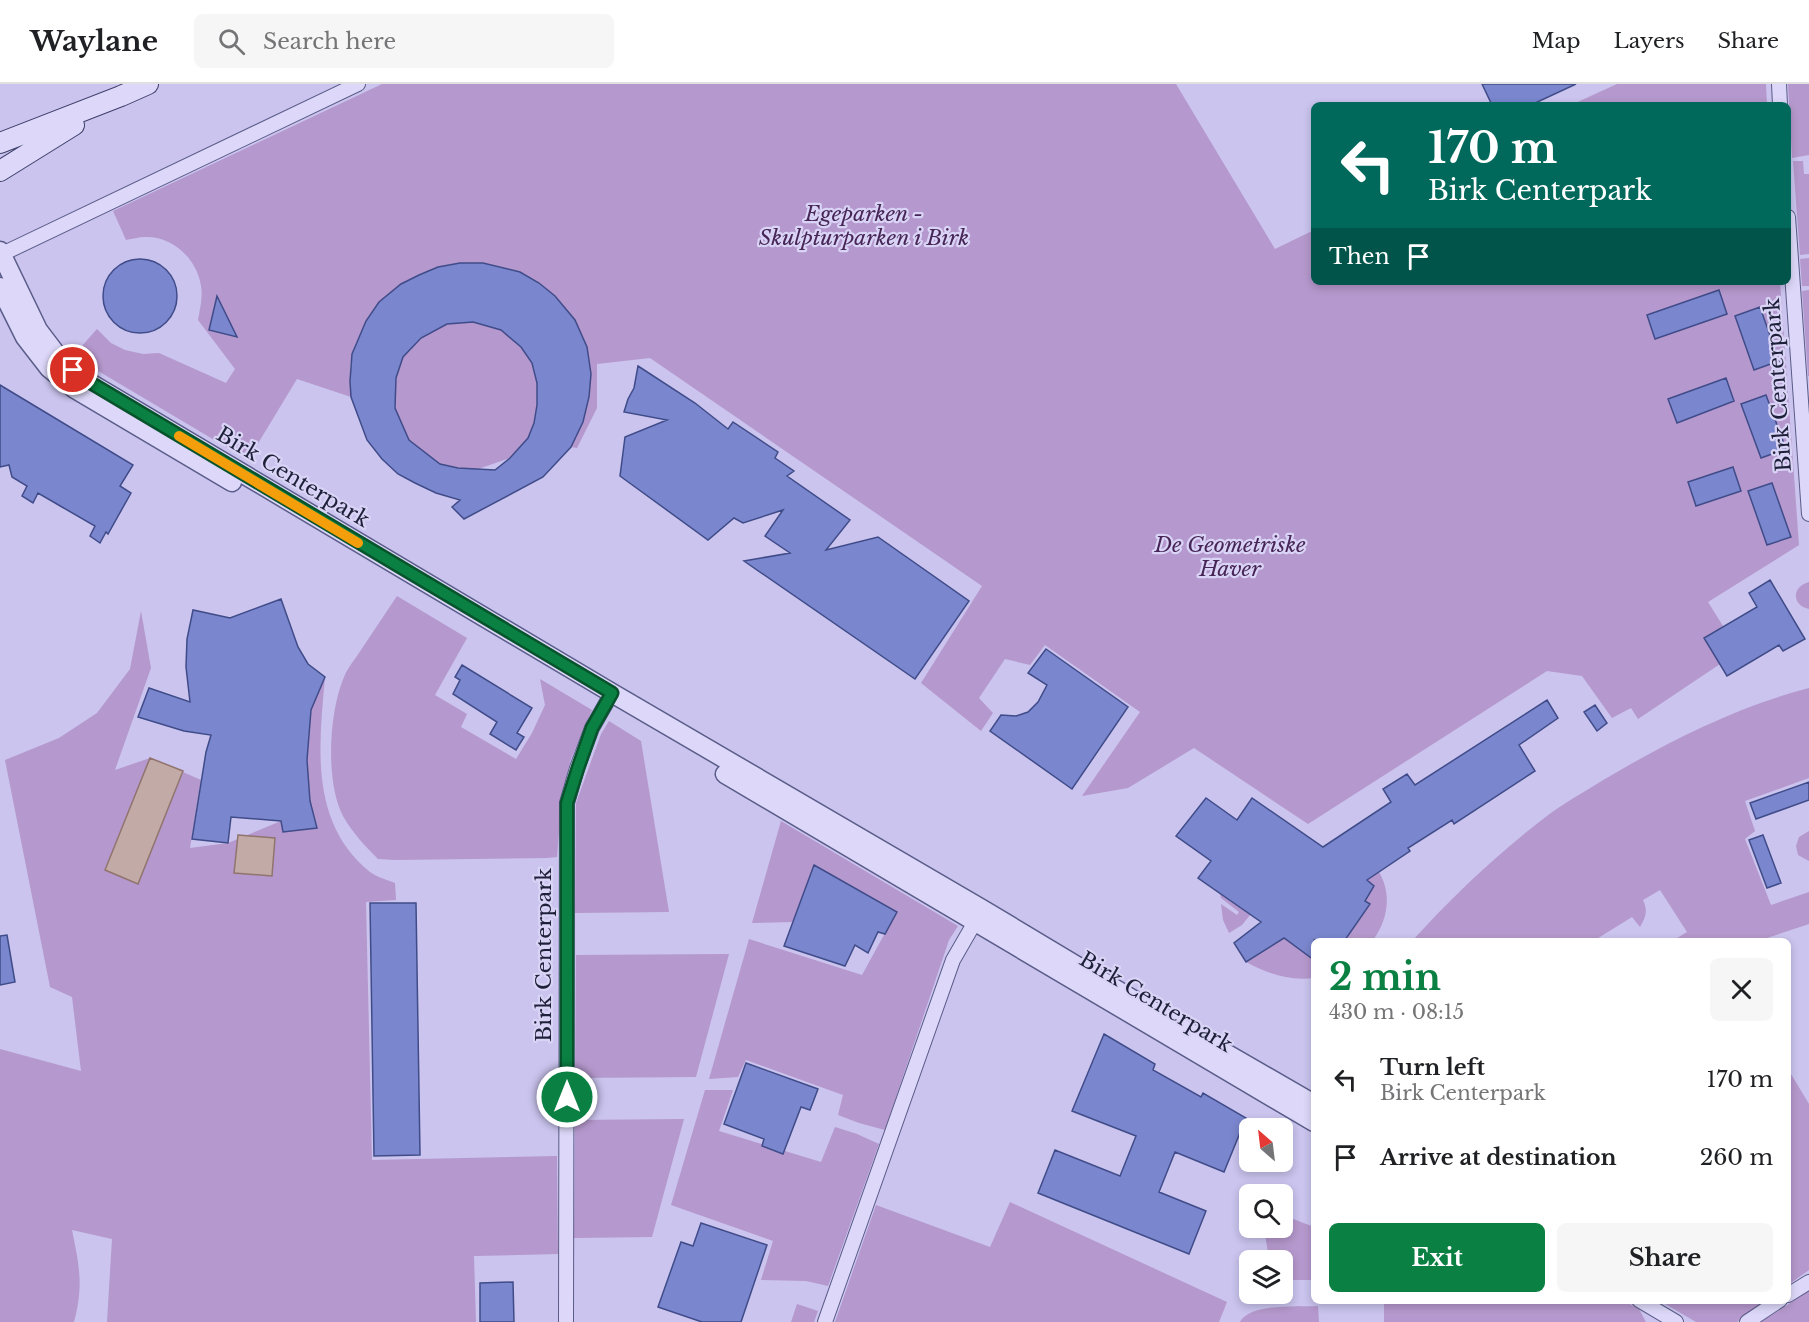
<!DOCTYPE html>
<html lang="en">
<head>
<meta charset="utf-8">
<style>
  body { margin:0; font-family:"Libre Baskerville",serif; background:#f6f6f6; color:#202124; height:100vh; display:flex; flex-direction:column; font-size:22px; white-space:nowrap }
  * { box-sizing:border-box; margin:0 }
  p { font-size:20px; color:#757577 }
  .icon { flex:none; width:33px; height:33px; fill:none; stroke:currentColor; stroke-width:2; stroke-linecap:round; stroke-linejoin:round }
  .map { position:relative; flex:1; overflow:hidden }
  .drawer { position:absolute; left:1311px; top:854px; width:480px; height:366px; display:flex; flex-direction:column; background:#fff; border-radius:9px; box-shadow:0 3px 9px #0003 }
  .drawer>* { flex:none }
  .guide { position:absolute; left:1311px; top:18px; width:480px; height:183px; border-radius:9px; box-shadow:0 3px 9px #0003; background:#00695c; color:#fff; overflow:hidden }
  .needle { width:39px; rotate:332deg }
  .fabs { position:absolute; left:1239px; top:1034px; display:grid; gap:12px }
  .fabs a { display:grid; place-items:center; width:54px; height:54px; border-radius:9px; background:#fff; box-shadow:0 3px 9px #0003; font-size:30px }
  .pin { position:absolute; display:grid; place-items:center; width:51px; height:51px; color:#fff; margin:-26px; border:3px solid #fff; border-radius:50%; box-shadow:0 2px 6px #0007 }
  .me { position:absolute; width:66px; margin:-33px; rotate:0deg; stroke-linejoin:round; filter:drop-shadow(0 0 4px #0008) }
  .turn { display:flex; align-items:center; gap:21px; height:126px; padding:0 18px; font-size:27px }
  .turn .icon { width:78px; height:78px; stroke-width:2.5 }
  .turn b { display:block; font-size:42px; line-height:51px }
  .then { display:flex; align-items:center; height:57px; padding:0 18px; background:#0003; gap:12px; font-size:22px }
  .round { display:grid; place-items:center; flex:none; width:63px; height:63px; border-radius:9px; background:#f6f6f6 }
  .head { display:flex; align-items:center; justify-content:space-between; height:102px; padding:0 18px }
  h1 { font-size:36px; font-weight:700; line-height:45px; color:#0b8043 }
  .action { display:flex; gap:12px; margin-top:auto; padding:12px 18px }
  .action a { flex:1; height:69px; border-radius:9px; background:#0b8043; color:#fff; font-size:24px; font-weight:700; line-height:69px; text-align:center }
  .action a+a { background:#f6f6f6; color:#202124 }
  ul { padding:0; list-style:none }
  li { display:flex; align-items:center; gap:18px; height:78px; padding:0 18px }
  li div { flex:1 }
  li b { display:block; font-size:22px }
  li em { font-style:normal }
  header { display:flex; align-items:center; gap:36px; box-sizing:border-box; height:84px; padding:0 30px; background:#fff; border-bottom:2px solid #e0e0e0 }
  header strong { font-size:28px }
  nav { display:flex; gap:33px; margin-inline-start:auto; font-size:21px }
  .search { width:420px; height:54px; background:#f6f6f6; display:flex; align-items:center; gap:15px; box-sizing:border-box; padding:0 21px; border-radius:9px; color:#757577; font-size:22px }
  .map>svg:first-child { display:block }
  .green { fill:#b598cd }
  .water { fill:#c2aaa6; stroke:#90746d; stroke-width:1.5 }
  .building { fill:#7a86cd; stroke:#404c89; stroke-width:1.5; fill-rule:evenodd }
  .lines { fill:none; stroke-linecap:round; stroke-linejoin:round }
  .minor-casing { stroke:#5a5c89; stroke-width:16 }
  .tertiary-casing { stroke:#5a5c89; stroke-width:21 }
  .secondary-casing { stroke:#3e406b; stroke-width:22 }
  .minor { stroke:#ddd8f9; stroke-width:14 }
  .tertiary { stroke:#ddd8f9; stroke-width:18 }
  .secondary { stroke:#ddd8f9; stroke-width:20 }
  .route-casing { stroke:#07532c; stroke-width:15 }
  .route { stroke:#0b8043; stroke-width:10 }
  .slow { stroke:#f59e0b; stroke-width:10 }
  .labels { text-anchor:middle; stroke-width:4.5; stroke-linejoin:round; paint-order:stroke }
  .park-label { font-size:21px; font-style:italic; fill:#472556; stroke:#d9d4f6 }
  .street-label { font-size:21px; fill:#1e2039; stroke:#d9d4f6 }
</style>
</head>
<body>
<header>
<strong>Waylane</strong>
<div class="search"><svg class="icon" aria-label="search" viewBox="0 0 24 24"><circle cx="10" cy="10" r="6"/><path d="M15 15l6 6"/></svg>Search here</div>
<nav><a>Map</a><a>Layers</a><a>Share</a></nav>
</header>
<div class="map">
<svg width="1809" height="1238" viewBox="0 0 1809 1238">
  <rect width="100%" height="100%" fill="#cac4ee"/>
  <!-- green -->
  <path class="green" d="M382 0H1176L1275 165 1314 146V198H1780L1799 461 1708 518 1723 542 1704 554 1720 580 1638 635 1631 624 1612 634 1582 592 1547 587 1308 740 1194 664 1128 704 1082 712 1140 628 1045 561 1030 581 1005 575 979 614 993 629 981 647 921 599 982 502 650 274 597 280V324L577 364 571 363 583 337 589 313 591 290 520 188C507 185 493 180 480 179 429 177 380 202 360 250 357 257 353 264 352 271 349 285 350 299 351 313L297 295 248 376 73 272 97 245 111 259 125 266 143 270 159 269 226 299 235 285 198 236C200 225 203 213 201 202 197 175 173 152 145 153 139 153 132 155 126 156L113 127Z
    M1617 0H1766L1767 21H1571Z
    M1788 0H1809V71L1792 74Z
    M1793 77H1803L1804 90H1809V170L1800 171Z
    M1809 174V202H1802L1800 175Z
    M1809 206V292H1808L1802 207Z
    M473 238 501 246 521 263 532 279 537 299V321L534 339 528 354 510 374 478 385 458 384 440 380 424 369 409 356 395 324 396 294 403 273 421 254 447 240Z
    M1809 498V525C1791 521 1792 502 1809 498Z
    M397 512 467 554 435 611 467 630 461 643 516 675 532 649 545 621 540 595 592 626 571 675 562 709 557 773 547 774 395 776 378 775C365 762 352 748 343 732 325 697 329 628 344 593 348 583 356 574 361 566 373 548 385 530 397 512Z
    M141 527 151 584 115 686 150 674 105 786 138 800 183 688 201 696 190 764 228 759 281 737 283 748 317 744 310 717 307 676 311 626 325 593C319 661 309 739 370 788 377 793 387 796 395 799L396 816 366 818 372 1076 557 1072 558 1170 474 1172 476 1238H107L112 1155 72 1146C79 1181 84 1201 74 1238H0V965L81 987 72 913 50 903 5 676 59 654 97 629 130 585Z
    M1809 604V694L1745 717 1755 747 1745 755 1771 821 1809 808V840L1761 856H1674L1687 848 1660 806 1643 816C1648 827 1646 833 1640 843L1632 833 1595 856H1413C1453 812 1496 771 1543 735 1562 720 1584 708 1605 695 1669 657 1736 623 1809 604Z
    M609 637 641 657 669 828 575 829 576 719 601 650Z
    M781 737 958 842 949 856 885 1046 859 1039 838 1031 843 1011 746 976 738 993 709 995 749 855 862 891 896 829 814 782 793 838 752 839Z
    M1809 747V777L1798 771 1796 762 1799 753Z
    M1379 788C1392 810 1388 836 1373 856H1345L1370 821 1365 817 1374 802 1367 796Z
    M1220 810 1250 831 1242 841 1229 849 1223 836 1221 820 1237 831 1239 828 1221 814Z
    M1284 854 1314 876V894C1288 897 1269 890 1246 878Z
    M729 870 696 993 575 994 576 871Z
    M1788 985 1809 1020V1186L1788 1201Z
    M705 1006H733L719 1047 821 1078 835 1043 857 1050 879 1060 828 1202 806 1197 761 1196 773 1157 671 1121Z
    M684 1035 652 1153 574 1154 575 1036Z
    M1010 1118 1227 1218 1219 1238H835L876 1121 990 1163Z
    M1283 1131 1314 1143V1196H1283L1282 1176H1269L1264 1143H1282Z
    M1809 1207V1238H1761Z
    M1384 1217H1624L1639 1225 1646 1238H1384Z
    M1660 1217H1767L1737 1238H1696Z
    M797 1220 818 1227 814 1238H791Z
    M1318 1222 1319 1238H1240C1250 1219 1298 1223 1318 1222Z"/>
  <!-- water -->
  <path class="water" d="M150 674 183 687 138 800 105 786Z
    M238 751 275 754 272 792 234 789Z"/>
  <!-- building -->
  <path class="building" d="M1482 0H1576L1531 21H1492Z
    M103 212a37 37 0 1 1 74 0a37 37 0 1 1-74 0Z
    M460 179H483L520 188 539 199 555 212 575 236 587 263 591 290 589 313 583 338 571 363 543 393 464 435 452 423 460 416 436 409 415 399 398 390 382 375 367 356 351 313 350 297 352 270 366 237 379 218 401 200 419 191 438 183ZM473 238 501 246 521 263 532 279 537 299V321L534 339 528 354 510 374 495 386 458 384 440 380 409 356 395 324 396 294 403 273 421 254 447 240Z
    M1719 206 1727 230 1655 255 1647 231Z
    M217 212 237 253 209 246Z
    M1760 223 1779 277 1754 286 1735 232Z
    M638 282 695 319 728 345 733 338 778 368 775 374 794 387 787 392 850 436 826 466 878 453 969 517 915 595 744 477 790 469 765 452 783 426 743 439 734 434 708 456 620 392 625 353 667 336 624 328 628 315 634 304Z
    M1726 294 1734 317 1677 339 1668 315Z
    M0 301 133 381 120 402 131 409 108 450 106 448 100 459 90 452 95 442 62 423 38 409 33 419 22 412 27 402 12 393 9 381 0 383Z
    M1766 311 1786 365 1761 374 1741 320Z
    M1733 383 1741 407 1696 422 1688 398Z
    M1772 399 1791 453 1767 461 1748 407Z
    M1770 496 1805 555 1783 567 1779 561 1727 592 1704 554 1757 523 1749 509Z
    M281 515 298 563 308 580 325 593 311 626 307 676 310 717 317 744 283 748 281 737 231 733 228 759 192 755 206 668 211 651 184 647 138 633 149 604 190 618 186 583 187 555 193 526 230 534Z
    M1046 565 1128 623 1072 705 990 647 1001 631 1016 632 1028 628 1038 618 1047 601 1028 589Z
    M462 581 532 624 517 649 524 653 516 666 490 650 497 638 453 610 460 596 455 593Z
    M1547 616 1558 634 1519 661 1535 687 1454 740 1452 736 1408 764 1410 767 1367 796 1374 802 1365 817 1370 820 1345 856H1314V876L1284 854 1246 878 1234 859 1261 838 1198 794 1211 777 1176 752 1206 714 1237 736 1252 714 1323 763 1391 718 1383 705 1407 690 1415 701Z
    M1595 621 1607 639 1597 647 1584 628Z
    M1809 698V716L1756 735 1750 719Z
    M1763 751 1781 799 1767 804 1749 756Z
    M814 781 897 828 885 850 878 848 868 869 855 861 845 882 784 862Z
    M370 819H416L420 1071 374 1072Z
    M7 851 15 898 0 901V852Z
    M1104 950 1155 980 1153 986 1201 1013 1203 1009 1246 1034 1224 1088 1175 1068 1159 1108 1206 1127 1189 1170 1038 1109 1055 1066 1120 1092 1136 1052 1072 1027Z
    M746 979 818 1005 810 1026 801 1023 783 1070 762 1062 764 1055 724 1040Z
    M701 1139 767 1161 741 1238H702L658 1223 681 1158 693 1162Z
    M513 1198 514 1238H480V1199Z"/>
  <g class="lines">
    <!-- minor casing -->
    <g class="minor-casing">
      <path id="minor" d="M1779 0 1780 21
        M1788 133 1809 430
        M0 171 358 0
        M1788 1211 1809 1198
        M1639 1216 1676 1238
        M566 1238 567 719 577 684 592 644 612 609
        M825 1238 953 876 979 831
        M1747 1238 1780 1216"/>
    </g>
    <!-- tertiary casing -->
    <g class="tertiary-casing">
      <path id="tertiary" d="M0 167 38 246 60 275 85 296 612 609 982 825 1137 918 1314 1020
        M0 203 25 253 49 284 75 305 232 398
        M725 690 1314 1038"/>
    </g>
    <!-- secondary casing -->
    <g class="secondary-casing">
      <path id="secondary" d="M0 59 121 12 148 0
        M0 87 74 41"/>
    </g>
    <!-- minor -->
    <use href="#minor" class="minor"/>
    <!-- tertiary -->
    <use href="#tertiary" class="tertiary"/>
    <!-- secondary -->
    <use href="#secondary" class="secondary"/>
  </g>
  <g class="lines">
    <!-- route casing -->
    <g class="route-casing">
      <path id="route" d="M73 286 86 296 612 609 592 644 578 684 567 719V1013"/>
    </g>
    <!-- route -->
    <use href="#route" class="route"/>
    <!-- slow -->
    <path class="slow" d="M179 352 358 459"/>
  </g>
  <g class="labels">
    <!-- park labels -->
    <g class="park-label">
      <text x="864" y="137">Egeparken -<tspan x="864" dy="24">Skulpturparken i Birk</tspan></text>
      <text x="1230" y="468">De Geometriske<tspan x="1230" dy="24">Haver</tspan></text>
    </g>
    <!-- street labels -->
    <g class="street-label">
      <text transform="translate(1778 301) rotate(-94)" y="7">Birk Centerpark</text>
      <text transform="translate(293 393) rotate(31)" y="7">Birk Centerpark</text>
      <text transform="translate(544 871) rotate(-90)" y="7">Birk Centerpark</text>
      <text transform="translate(1156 918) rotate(31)" y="7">Birk Centerpark</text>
    </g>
  </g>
</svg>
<div class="fabs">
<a><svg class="needle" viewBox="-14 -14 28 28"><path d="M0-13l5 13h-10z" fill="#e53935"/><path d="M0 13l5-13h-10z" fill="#757577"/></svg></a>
<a><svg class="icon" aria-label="search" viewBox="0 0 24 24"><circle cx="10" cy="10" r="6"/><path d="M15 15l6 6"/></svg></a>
<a><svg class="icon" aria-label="layers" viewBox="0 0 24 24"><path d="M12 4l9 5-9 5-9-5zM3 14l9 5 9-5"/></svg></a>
</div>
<div class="pin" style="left:73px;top:286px;background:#d93025"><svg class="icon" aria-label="arrive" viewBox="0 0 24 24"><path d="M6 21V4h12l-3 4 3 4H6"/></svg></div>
<svg class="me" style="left:567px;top:1013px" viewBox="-20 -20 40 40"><circle r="17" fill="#0b8043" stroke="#fff" stroke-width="3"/><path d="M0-11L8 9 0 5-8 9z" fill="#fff"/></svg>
<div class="guide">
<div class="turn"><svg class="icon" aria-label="left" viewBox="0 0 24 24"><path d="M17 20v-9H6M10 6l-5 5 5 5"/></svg><div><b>170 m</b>Birk Centerpark</div></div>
<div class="then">Then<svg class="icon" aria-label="arrive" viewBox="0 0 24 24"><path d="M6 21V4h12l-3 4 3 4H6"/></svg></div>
</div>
<section class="drawer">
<div class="head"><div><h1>2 min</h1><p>430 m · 08:15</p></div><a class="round"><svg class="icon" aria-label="close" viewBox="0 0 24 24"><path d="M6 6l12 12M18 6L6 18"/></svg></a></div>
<ul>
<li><svg class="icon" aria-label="left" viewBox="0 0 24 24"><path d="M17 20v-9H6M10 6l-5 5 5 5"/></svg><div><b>Turn left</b><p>Birk Centerpark</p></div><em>170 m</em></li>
<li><svg class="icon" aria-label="arrive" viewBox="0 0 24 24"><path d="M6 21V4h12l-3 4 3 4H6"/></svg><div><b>Arrive at destination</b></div><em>260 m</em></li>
</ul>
<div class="action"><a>Exit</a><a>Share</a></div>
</section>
</div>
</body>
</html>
